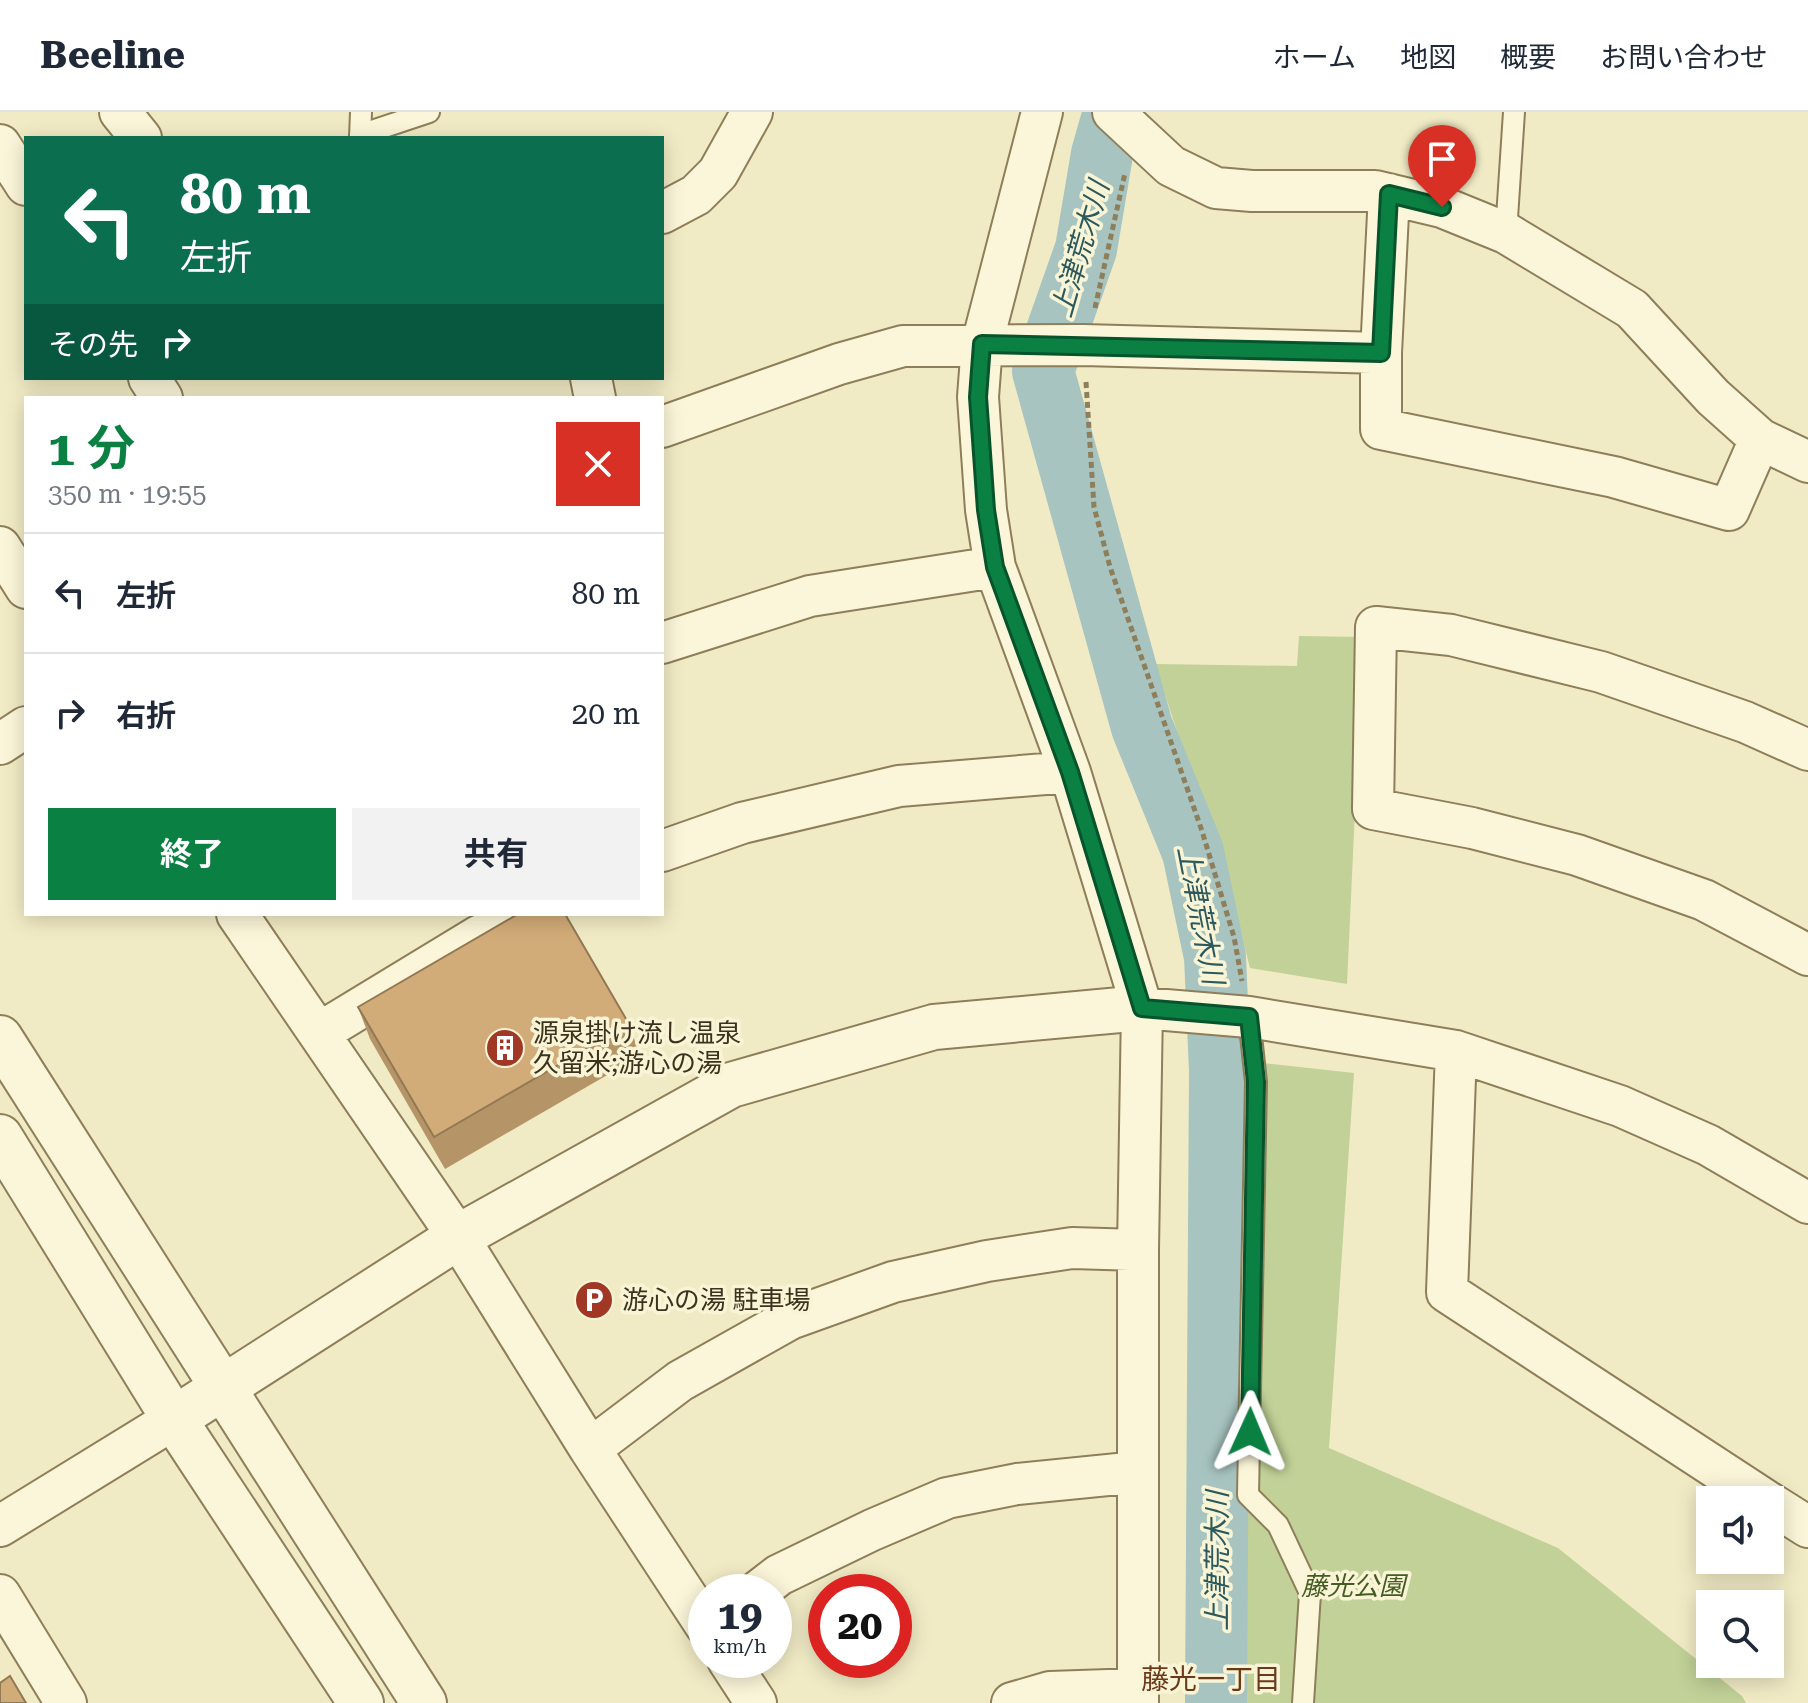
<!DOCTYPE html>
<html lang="ja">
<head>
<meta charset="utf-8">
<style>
  body { margin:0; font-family:"Roboto Serif","Noto Sans JP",serif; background:#f2f2f3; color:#1f2937; height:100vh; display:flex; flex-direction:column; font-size:30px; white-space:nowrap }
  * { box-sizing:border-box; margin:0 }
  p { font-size:26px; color:#747a83 }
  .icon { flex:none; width:44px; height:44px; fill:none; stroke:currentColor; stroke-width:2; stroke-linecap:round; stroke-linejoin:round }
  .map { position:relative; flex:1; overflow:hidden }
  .drawer { position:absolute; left:24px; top:284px; width:640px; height:520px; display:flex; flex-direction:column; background:#fff; border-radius:0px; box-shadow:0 4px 20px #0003 }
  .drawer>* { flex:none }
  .banner { position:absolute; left:24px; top:24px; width:640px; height:244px; border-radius:0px; box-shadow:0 4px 20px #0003; background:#0b6e4f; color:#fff; overflow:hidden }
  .tools { position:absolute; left:1696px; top:1374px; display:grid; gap:16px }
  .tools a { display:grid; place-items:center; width:88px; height:88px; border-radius:0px; background:#fff; box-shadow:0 4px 20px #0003; font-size:40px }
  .speed { position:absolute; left:688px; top:1462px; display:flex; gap:16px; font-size:40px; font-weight:700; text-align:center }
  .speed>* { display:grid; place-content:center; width:104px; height:104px; border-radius:50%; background:#fff; box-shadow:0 4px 20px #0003; line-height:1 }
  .speed small { font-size:20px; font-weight:400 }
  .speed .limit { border:12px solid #d22; background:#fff; color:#111 }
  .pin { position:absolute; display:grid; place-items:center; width:68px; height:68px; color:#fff; margin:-82px -34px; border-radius:50% 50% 50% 0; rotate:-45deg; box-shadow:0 0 8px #0007 }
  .pin .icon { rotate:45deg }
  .me { position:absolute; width:88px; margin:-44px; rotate:1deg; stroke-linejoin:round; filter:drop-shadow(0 0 6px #0008) }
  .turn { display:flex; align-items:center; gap:28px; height:168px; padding:0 24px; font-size:36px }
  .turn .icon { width:104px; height:104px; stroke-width:2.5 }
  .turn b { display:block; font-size:56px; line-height:68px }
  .then { display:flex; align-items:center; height:76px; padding:0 24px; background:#0003; gap:16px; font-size:30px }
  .round { display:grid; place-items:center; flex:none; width:84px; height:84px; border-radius:0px; background:#f2f2f3 }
  .head { display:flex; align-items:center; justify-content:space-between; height:136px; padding:0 24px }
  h1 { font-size:48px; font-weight:700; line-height:60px; color:#0b8043 }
  .primary-button { display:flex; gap:16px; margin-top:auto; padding:16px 24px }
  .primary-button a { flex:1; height:92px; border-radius:0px; background:#0b8043; color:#fff; font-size:32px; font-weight:700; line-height:92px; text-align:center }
  .primary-button a+a { background:#f2f2f3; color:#1f2937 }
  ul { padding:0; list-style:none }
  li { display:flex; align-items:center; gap:24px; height:120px; padding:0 24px; border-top:2px solid #e0e1e3 }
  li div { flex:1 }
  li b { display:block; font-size:30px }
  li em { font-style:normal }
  header { display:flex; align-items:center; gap:48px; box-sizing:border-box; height:112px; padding:0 40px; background:#fff; border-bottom:2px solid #e0e1e3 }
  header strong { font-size:38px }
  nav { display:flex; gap:44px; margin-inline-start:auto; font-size:28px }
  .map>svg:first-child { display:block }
  .green { fill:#c1d197 }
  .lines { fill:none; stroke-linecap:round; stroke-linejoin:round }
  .river { stroke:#a7c4c0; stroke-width:62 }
  .service-casing { stroke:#8e7e59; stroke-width:24 }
  .minor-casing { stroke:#8e7e59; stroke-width:44 }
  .tertiary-casing { stroke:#8e7e59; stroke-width:48 }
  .path { stroke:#8e7e59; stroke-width:5; stroke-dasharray:6 4; stroke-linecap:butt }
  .service { stroke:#fbf6d9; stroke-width:20 }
  .minor { stroke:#fbf6d9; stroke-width:40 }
  .tertiary { stroke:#fbf6d9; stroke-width:44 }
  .wall { fill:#b59467 }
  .building { fill:#d2ac78; stroke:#937854; stroke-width:2 }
  .route-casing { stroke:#07532c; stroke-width:20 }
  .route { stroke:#0b8043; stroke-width:14 }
  .labels { text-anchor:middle; stroke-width:7; stroke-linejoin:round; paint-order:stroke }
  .poi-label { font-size:26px; fill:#3d321e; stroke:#f8f4d5; text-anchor:start }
  .park-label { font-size:26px; font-style:italic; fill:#445b23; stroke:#f8f4d5 }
  .water-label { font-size:28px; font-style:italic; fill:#2c595d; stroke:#f8f4d5 }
  .neighbourhood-label { font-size:28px; fill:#6c391a; stroke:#f8f4d5 }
</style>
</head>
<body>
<header>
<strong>Beeline</strong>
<nav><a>ホーム</a><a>地図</a><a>概要</a><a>お問い合わせ</a></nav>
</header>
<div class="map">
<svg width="1808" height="1591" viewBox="0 0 1808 1591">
  <rect width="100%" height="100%" fill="#f1ebc5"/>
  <!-- green -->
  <path class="green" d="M1299 524 1363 525 1347 872 1250 856 1234 793 1155 552 1297 554Z
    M1245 949 1354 961 1329 1336 1558 1436 1742 1584 1746 1591H1234Z"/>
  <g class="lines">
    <!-- river -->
    <path class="river" d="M1114 0 1102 42 1086 137 1043 259 1142 615 1193 740 1215 845 1220 958 1216 1591"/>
    <!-- service casing -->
    <g class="service-casing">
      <path id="service" d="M360 23 429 0
        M360 26 361 0
        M1506 121 1514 0
        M1249 905 1256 970 1248 1383 1278 1413 1310 1481 1303 1591"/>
    </g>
    <!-- minor casing -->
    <g class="minor-casing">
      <path id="minor" d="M120 0 141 26
        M1042 0 982 232 978 285 986 398 995 455 1070 660 1142 896 1138 1138V1591
        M1113 0 1171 54 1216 76 1252 79H1375L1442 95 1506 121 1632 197 1713 285 1760 327 1808 350
        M0 33 26 73
        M1389 82 1381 241V317L1614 365 1729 398 1760 327
        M662 101 696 83 718 61 752 0
        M149 266 162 286
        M591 266 595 286
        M662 315 839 252 903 234 1083 233 1381 241
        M0 435 26 476
        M662 531 810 484 995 455
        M0 632 26 615
        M1808 638 1745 610 1601 560 1451 523 1376 515 1373 697 1472 716 1577 743 1704 788 1808 843
        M662 739 742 711 899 674 1070 660
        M237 802 458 1125 590 1337 706 1514
        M1142 896 1249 905 1456 939 1620 994 1708 1033 1808 1091
        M319 921 477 825 523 802
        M1456 939 1447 1180 1765 1388
        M590 1337 680 1269 790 1207 893 1170 987 1149 1072 1136 1138 1138
        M1770 1391 1808 1415
        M0 1414 174 1307
        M757 1480 779 1463 872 1418 947 1386 1017 1372 1138 1360
        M0 1483 66 1591
        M728 1548 756 1591
        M1012 1591 1050 1580 1138 1577"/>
    </g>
    <!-- tertiary casing -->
    <g class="tertiary-casing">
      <path id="tertiary" d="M0 926 424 1591
        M0 1025 174 1307 361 1591
        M174 1307 458 1125 731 973 934 915 1142 896"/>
    </g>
    <!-- path -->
    <path class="path" d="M1095 196 1125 61
      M1086 270 1094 395 1110 455 1202 719 1234 825 1242 869"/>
    <!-- service -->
    <use href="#service" class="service"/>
    <!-- minor -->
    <use href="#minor" class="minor"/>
    <!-- tertiary -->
    <use href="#tertiary" class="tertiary"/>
  </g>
  <!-- wall -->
  <path class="wall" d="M358 895 629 912 640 944 445 1057 370 927Z"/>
  <!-- building -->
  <path class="building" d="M518 802H565L629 912 434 1025 358 895Z
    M10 1564 26 1591H0V1571Z"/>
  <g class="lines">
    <!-- route casing -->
    <g class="route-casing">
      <path id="route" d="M1250 1320 1256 970 1249 905 1142 896 1070 660 995 455 986 398 978 285 982 232 1381 241 1389 82 1442 95"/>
    </g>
    <!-- route -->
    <use href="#route" class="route"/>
  </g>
  <!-- icons -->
  <defs>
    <g id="building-disc" transform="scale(2)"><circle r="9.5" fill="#a13825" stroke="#f8f4d5"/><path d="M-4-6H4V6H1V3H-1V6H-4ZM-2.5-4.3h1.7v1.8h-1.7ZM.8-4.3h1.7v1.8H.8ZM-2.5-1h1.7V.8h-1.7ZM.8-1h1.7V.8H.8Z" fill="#fff"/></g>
    <g id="parking-disc" transform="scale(2)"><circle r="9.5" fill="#a13825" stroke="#f8f4d5"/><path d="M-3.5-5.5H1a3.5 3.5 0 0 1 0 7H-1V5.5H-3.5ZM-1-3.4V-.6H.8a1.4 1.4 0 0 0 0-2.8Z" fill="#fff"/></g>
  </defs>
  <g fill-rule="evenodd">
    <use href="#building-disc" x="505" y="936"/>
    <use href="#parking-disc" x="594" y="1188"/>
  </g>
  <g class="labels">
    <!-- poi labels -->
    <g class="poi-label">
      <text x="533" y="930">源泉掛け流し温泉<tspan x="533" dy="30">久留米;游心の湯</tspan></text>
      <text x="622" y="1197">游心の湯 駐車場</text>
    </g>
    <!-- park labels -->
    <g class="park-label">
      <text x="1353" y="1483">藤光公園</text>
    </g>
    <!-- water labels -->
    <g class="water-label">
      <text transform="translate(1080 137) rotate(-74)" y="10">上津荒木川</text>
      <text transform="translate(1201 803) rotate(79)" y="10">上津荒木川</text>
      <text transform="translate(1217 1449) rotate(-90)" y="10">上津荒木川</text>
    </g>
    <!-- neighbourhood labels -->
    <g class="neighbourhood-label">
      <text x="1211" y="1577">藤光一丁目</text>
    </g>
  </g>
</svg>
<div class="tools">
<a><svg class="icon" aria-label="sound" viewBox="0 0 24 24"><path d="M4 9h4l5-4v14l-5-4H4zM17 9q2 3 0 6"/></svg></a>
<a><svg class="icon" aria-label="search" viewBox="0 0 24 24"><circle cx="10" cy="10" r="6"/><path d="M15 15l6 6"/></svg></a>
</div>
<div class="speed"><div>19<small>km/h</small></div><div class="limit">20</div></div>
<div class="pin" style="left:1442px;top:95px;background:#d93025"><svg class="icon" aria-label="arrive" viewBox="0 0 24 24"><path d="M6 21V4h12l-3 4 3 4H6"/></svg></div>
<svg class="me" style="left:1250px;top:1320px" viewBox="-20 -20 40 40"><path d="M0-17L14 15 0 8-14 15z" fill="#0b8043" stroke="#fff" stroke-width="4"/></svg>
<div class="banner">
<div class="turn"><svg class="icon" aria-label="left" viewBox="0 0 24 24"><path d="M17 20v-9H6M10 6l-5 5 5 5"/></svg><div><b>80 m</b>左折</div></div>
<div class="then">その先<svg class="icon" aria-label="right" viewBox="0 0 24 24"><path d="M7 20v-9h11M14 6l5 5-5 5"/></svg></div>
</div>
<section class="drawer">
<div class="head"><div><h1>1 分</h1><p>350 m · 19:55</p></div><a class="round" style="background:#d93025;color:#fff"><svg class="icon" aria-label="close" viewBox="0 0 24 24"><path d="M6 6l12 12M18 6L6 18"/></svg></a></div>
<ul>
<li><svg class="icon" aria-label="left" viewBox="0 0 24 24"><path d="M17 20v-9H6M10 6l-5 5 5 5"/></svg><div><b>左折</b></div><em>80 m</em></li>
<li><svg class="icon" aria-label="right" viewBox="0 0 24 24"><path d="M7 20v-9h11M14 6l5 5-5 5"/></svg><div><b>右折</b></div><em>20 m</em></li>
</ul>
<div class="primary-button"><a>終了</a><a>共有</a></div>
</section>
</div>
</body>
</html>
